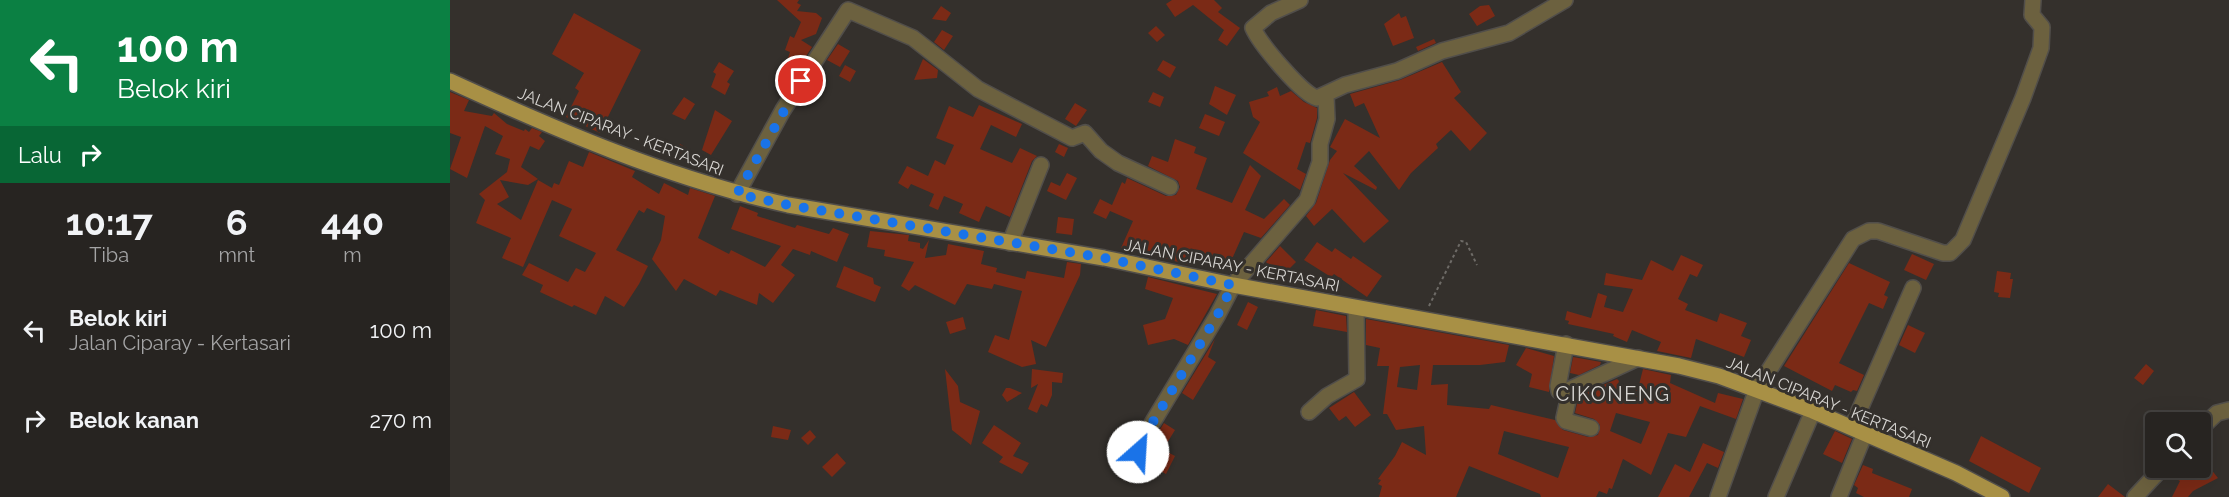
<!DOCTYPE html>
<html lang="id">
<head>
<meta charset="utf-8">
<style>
  body { margin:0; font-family:Raleway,sans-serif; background:#2f2c2a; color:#f1f3f6; height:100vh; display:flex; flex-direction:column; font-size:22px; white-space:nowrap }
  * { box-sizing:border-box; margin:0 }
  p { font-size:20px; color:#a4a4a5 }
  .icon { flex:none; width:33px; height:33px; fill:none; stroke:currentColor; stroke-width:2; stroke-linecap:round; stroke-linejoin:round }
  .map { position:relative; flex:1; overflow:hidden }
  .drawer { display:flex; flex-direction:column; background:#272421; width:450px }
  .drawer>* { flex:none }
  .hud { background:#0b8043; color:#fff; overflow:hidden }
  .fabs { position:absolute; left:1695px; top:412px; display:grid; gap:12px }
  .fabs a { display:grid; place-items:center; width:66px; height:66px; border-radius:6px; background:#272421; box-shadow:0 6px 24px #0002,0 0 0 2px #43413f; font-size:30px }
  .pin { position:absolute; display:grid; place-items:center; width:51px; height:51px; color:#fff; margin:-26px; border:3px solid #fff; border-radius:50%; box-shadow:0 2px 6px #0007 }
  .me { position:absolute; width:66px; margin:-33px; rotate:26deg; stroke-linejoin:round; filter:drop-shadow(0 0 4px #0008) }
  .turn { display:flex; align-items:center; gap:21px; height:126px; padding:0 18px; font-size:27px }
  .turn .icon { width:78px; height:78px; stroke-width:2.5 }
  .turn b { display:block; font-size:42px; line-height:51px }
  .then { display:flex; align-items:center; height:57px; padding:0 18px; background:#0003; gap:12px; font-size:22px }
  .eta { display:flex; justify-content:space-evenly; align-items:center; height:102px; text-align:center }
  .eta b { font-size:36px; font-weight:700; line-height:42px }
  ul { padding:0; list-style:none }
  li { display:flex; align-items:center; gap:18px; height:90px; padding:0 18px }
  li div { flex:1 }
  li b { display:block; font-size:22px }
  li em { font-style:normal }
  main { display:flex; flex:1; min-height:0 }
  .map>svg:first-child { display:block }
  .building { fill:#7b2a16; fill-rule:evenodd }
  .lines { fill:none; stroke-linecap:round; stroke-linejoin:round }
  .minor-casing { stroke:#514e4a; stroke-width:18 }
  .major-casing { stroke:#514e4a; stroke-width:18 }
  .path { stroke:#6e6b67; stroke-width:2; stroke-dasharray:3 3; stroke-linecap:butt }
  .minor { stroke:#6c613f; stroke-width:15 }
  .major { stroke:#a89045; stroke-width:15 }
  .route { stroke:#1a73e8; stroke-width:10; stroke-dasharray:0 18 }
  .labels { text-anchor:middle; stroke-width:6; stroke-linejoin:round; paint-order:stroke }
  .street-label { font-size:16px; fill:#d7d5d2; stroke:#34302c }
  .quarter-label { font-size:20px; letter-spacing:1.5px; fill:#d7d5d2; stroke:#34302c }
</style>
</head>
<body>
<main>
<section class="drawer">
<div class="hud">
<div class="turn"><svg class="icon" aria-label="left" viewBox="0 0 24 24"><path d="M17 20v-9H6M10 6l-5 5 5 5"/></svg><div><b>100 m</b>Belok kiri</div></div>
<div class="then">Lalu<svg class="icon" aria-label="right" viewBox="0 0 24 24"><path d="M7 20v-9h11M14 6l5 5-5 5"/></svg></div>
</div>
<div class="eta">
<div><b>10:17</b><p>Tiba</p></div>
<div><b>6</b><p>mnt</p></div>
<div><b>440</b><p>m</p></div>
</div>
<ul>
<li><svg class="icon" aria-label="left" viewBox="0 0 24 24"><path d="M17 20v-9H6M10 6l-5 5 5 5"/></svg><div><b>Belok kiri</b><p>Jalan Ciparay - Kertasari</p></div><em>100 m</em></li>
<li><svg class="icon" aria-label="right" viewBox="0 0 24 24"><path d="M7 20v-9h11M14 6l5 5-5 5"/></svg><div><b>Belok kanan</b></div><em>270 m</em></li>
</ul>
</section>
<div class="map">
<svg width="1779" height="497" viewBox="0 0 1779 497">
  <rect width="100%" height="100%" fill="#34302c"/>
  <!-- building -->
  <path class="building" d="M327 0H349L347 3 351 5 347 11 366 13 372 18 366 34 351 40 362 47 343 76 333 73 340 52 335 50 340 36 344 38 351 22Z
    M722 0H764L772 8 768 12 790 28 777 46 768 40 774 30 743 5 725 17 716 4Z
    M1039 5 1045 16 1027 26 1019 14 1030 6Z
    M491 6 501 13 496 21 482 19Z
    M124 13 191 50 150 133 116 117 129 91 125 88 134 73 102 54Z
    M949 13 951 18 956 16 964 38 943 46 934 24Z
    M706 26 715 35 707 42 698 33Z
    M492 30 503 36 494 50 484 42Z
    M984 39 986 43 968 51 966 47Z
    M388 44 400 51 390 67 377 60Z
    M473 59 488 70 487 78 464 80Z
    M713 60 726 67 720 78 707 70Z
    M269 62 284 71 277 82 280 84 275 95 261 87 266 74 263 72Z
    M992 62 1011 92 1004 98 1037 133 1020 151 1001 130 986 144 988 148 961 173 949 190 919 151 904 166 927 187 926 190 893 173 939 221 914 243 882 209 864 226 856 216 866 203 880 160 887 151 880 147 895 119 930 138 914 103 905 107 900 94 950 80Z
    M395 65 406 71 400 82 389 76Z
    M765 86 786 95 777 115 759 104Z
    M827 87 830 96 841 91 854 102 867 108V118L860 143 856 142 847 169 856 174 850 190 793 153 810 122 803 117 799 102 819 96 817 92Z
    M0 92 19 100 14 111 42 116 44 113 57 124 74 131 75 129 79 132 82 128 92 132 89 136 95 141 89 150 80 146 71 167 88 179 78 185 50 180 59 197 47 204 71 220 88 180 102 188 104 183 109 185 119 161 133 167 139 152 185 171 182 177 209 194 214 183 238 195 240 188 265 196 248 238 279 254 281 250 315 267 331 246 281 229 290 206 308 213 307 216 345 228 347 225 379 234 383 228 399 234 387 262 361 251 360 255 343 249 331 265 345 275 323 303 309 293 307 305 270 290 266 296 234 279 226 291 202 259 211 240 215 216 197 208 194 213 189 210 166 250 198 266 189 284 174 307 155 296 146 315 124 305 122 307 90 292 93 285 72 275 79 263 118 282 126 268 135 272 146 253 109 236 122 209 102 200 73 267 52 258 61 238 26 223 35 200 29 194 57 172 60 159 45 154 53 136 35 126 17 178 0 169 11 137 0 133Z
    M703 92 714 97 710 107 698 102Z
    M234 97 245 104 235 120 222 114Z
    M625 103 637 110 626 126 615 119Z
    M529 105 572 124 566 137 541 125 530 149 562 163 570 148 587 156 582 161 560 217 536 206 529 222 509 213 513 204 494 196 488 210 479 206 484 194 461 184 458 189 448 183 457 166 478 176 485 160 495 165 504 145 486 138 499 106 523 117Z
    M265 110 282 121 261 155 252 150Z
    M755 114 775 122 769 136 749 128Z
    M725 139 746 147 744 153 757 158 746 189 782 203 800 165 811 176 795 210 814 219 834 199 840 205 811 238 794 232 778 268 747 256 742 266 682 249 681 252 671 248 683 221 660 211 656 219 643 213 650 199 662 205 672 182 675 184 677 178 716 196 726 195 730 187 728 181 698 166 702 156 718 162Z
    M230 144 238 149 231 161 223 157Z
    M609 144 618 148 614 157 605 152Z
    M617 173 627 178 616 200 597 191 601 182 610 186Z
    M608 217 624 219 622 235 606 233Z
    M420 231 459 235 458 241 470 243V248L473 249 479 240 475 258 496 255 498 244 534 251 531 264 547 268 546 272 575 279 577 271 614 278 617 262 631 264 630 275 596 347 581 340 586 364 572 367 538 352 545 335 559 340 572 291 544 284 542 289 517 284 505 305 465 285 459 291 451 286 464 262 434 256 435 250 417 247Z
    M867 242 882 252 885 248 901 259 903 256 932 276 917 297 884 274 881 277 854 260Z
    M830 246 846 262 837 271 832 266 826 272 816 262Z
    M1462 254 1484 264 1476 280 1454 270Z
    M1231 255 1253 265 1247 277 1240 274 1228 299 1238 304 1235 310 1267 322 1270 313 1297 323 1291 336 1301 340 1294 357 1246 339 1241 358 1207 351 1211 342 1182 330 1177 342 1163 336 1164 334 1118 324 1119 321 1115 320 1117 311 1141 318 1148 293 1157 296 1154 307 1173 312 1183 289 1154 285 1156 273 1192 280 1201 260 1223 271Z
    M1399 263 1440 282 1434 295 1438 297 1433 309 1419 303 1389 363 1414 375 1407 391 1403 390 1401 392 1385 385 1382 391 1334 366Z
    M394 266 423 278 424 284 431 287 425 302 386 287Z
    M1547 271 1561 273 1560 279H1563L1560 298 1548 297 1549 293 1544 292Z
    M698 277 767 294 738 345 724 339 698 345 693 325 715 319 723 298 695 289Z
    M798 302 808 307 797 330 787 325Z
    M866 310 896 316 897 332 863 326Z
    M513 317 516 329 500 334 496 322Z
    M916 319 1059 345 1055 362 1030 365H983L981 385 998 384 997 405 1039 409 1041 405 1105 420 1113 430 1138 437 1148 435 1150 425 1144 419 1125 413 1128 399 1133 401 1135 393 1167 379 1169 381 1168 384 1188 389 1193 369 1221 375 1220 383 1265 403 1268 393 1293 399 1286 419 1250 406 1236 437 1218 433 1201 475 1173 459 1162 489 1159 488 1157 494 1149 491 1146 497H1091L1090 494 1019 466 1006 497H929L932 486 928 484 931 480 928 479 945 456 952 442 976 455 974 426 946 430 937 414H933L939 366H927L930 348 916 345ZM970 365 967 390 947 387 950 367ZM1166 413 1200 422 1191 444 1160 431ZM1054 431 1119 447 1108 478 1048 454Z
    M1458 325 1475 333 1465 353 1449 345Z
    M765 339 758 357 766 362 743 400 732 393Z
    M1076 348 1104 356 1099 392 1079 387 1082 374 1066 365Z
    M1123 357 1151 362 1150 365 1129 375 1120 373Z
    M1696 364 1704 371 1693 385 1684 378Z
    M495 369 508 386 510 402 530 411 521 445 502 430Z
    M582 369 613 373 612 383 602 382V395L597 407 591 404 587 413 578 409 588 384 581 388Z
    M556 388H560L572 393 557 402 552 395Z
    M904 392 921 415 905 427 896 416 889 421 879 408Z
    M714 423 725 430 714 448 702 442Z
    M544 425 571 443 563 456 579 463 572 474 549 462 553 457 532 443Z
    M323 426 341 430 338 440 321 437Z
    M360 430 366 437 358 445 351 438Z
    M1385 431 1402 439 1392 463 1373 454Z
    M1531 436 1591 468 1579 493 1519 461Z
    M1253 443 1274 452 1268 468 1257 463 1239 497H1208L1225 464 1240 472Z
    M710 448 725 456 716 474 705 468 710 461 707 454Z
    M387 453 396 463 382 477 372 467Z
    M1413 465 1423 469 1422 473 1462 489 1459 497H1414L1406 493 1408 488 1404 485Z
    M1723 468H1760L1768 478 1743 491 1738 497H1722L1730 481 1719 475Z
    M1658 484 1675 497H1648Z"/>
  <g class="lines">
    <!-- minor casing -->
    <g class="minor-casing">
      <path id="minor" d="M850 0 821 13 803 28C810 44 852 94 867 98L895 85 947 71 992 51 1059 33 1115 0
        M287 194 333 110 398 10 463 38 528 89 622 138 635 133 651 151 668 163 720 187
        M560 243 591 165
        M1116 344 1108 386 1109 391 1114 392 1188 358
        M1120 391 1114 418 1116 421 1141 428
        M859 412 877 396 907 379 906 308
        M1402 427 1463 288
        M1750 429 1767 413 1779 410
        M700 460 688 452 689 445 767 316 783 285 857 200 870 162V144L877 119 876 96
        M1268 497 1307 389 1403 239 1419 231H1428L1493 253H1500L1513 240 1573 98 1591 48 1592 27 1582 15 1583 0
        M1326 497 1363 411
        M1389 497 1415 433
        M1685 497 1712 468"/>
    </g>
    <!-- major casing -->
    <g class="major-casing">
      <path id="major" d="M0 81C109 131 220 179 338 205L654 258 783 285 1229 366 1269 376 1363 411 1506 473 1552 497"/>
    </g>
    <!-- path -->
    <path class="path" d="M979 306 1011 241 1016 242 1027 265"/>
    <!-- minor -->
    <use href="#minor" class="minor"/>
    <!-- major -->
    <use href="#major" class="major"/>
  </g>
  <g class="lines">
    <!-- route -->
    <path class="route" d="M351 81 287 194 338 205 654 258 783 285 767 316 689 445 688 452"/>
  </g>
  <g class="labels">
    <!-- street labels -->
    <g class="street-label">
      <text transform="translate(171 131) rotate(21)" y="6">JALAN CIPARAY - KERTASARI</text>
      <text transform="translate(782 265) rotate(11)" y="6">JALAN CIPARAY - KERTASARI</text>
      <text transform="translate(1379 402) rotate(22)" y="6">JALAN CIPARAY - KERTASARI</text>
    </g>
    <!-- quarter labels -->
    <g class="quarter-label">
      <text x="1163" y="401">CIKONENG</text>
    </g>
  </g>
</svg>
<div class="fabs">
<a><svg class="icon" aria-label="search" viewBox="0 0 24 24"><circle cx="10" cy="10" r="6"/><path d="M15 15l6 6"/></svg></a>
</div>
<div class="pin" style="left:351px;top:81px;background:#d93025"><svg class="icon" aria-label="arrive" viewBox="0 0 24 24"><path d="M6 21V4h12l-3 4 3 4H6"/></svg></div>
<svg class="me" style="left:688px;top:452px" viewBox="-20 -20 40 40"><circle r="19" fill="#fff"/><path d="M0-13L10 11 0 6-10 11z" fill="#1a73e8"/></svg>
</div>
</main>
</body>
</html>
